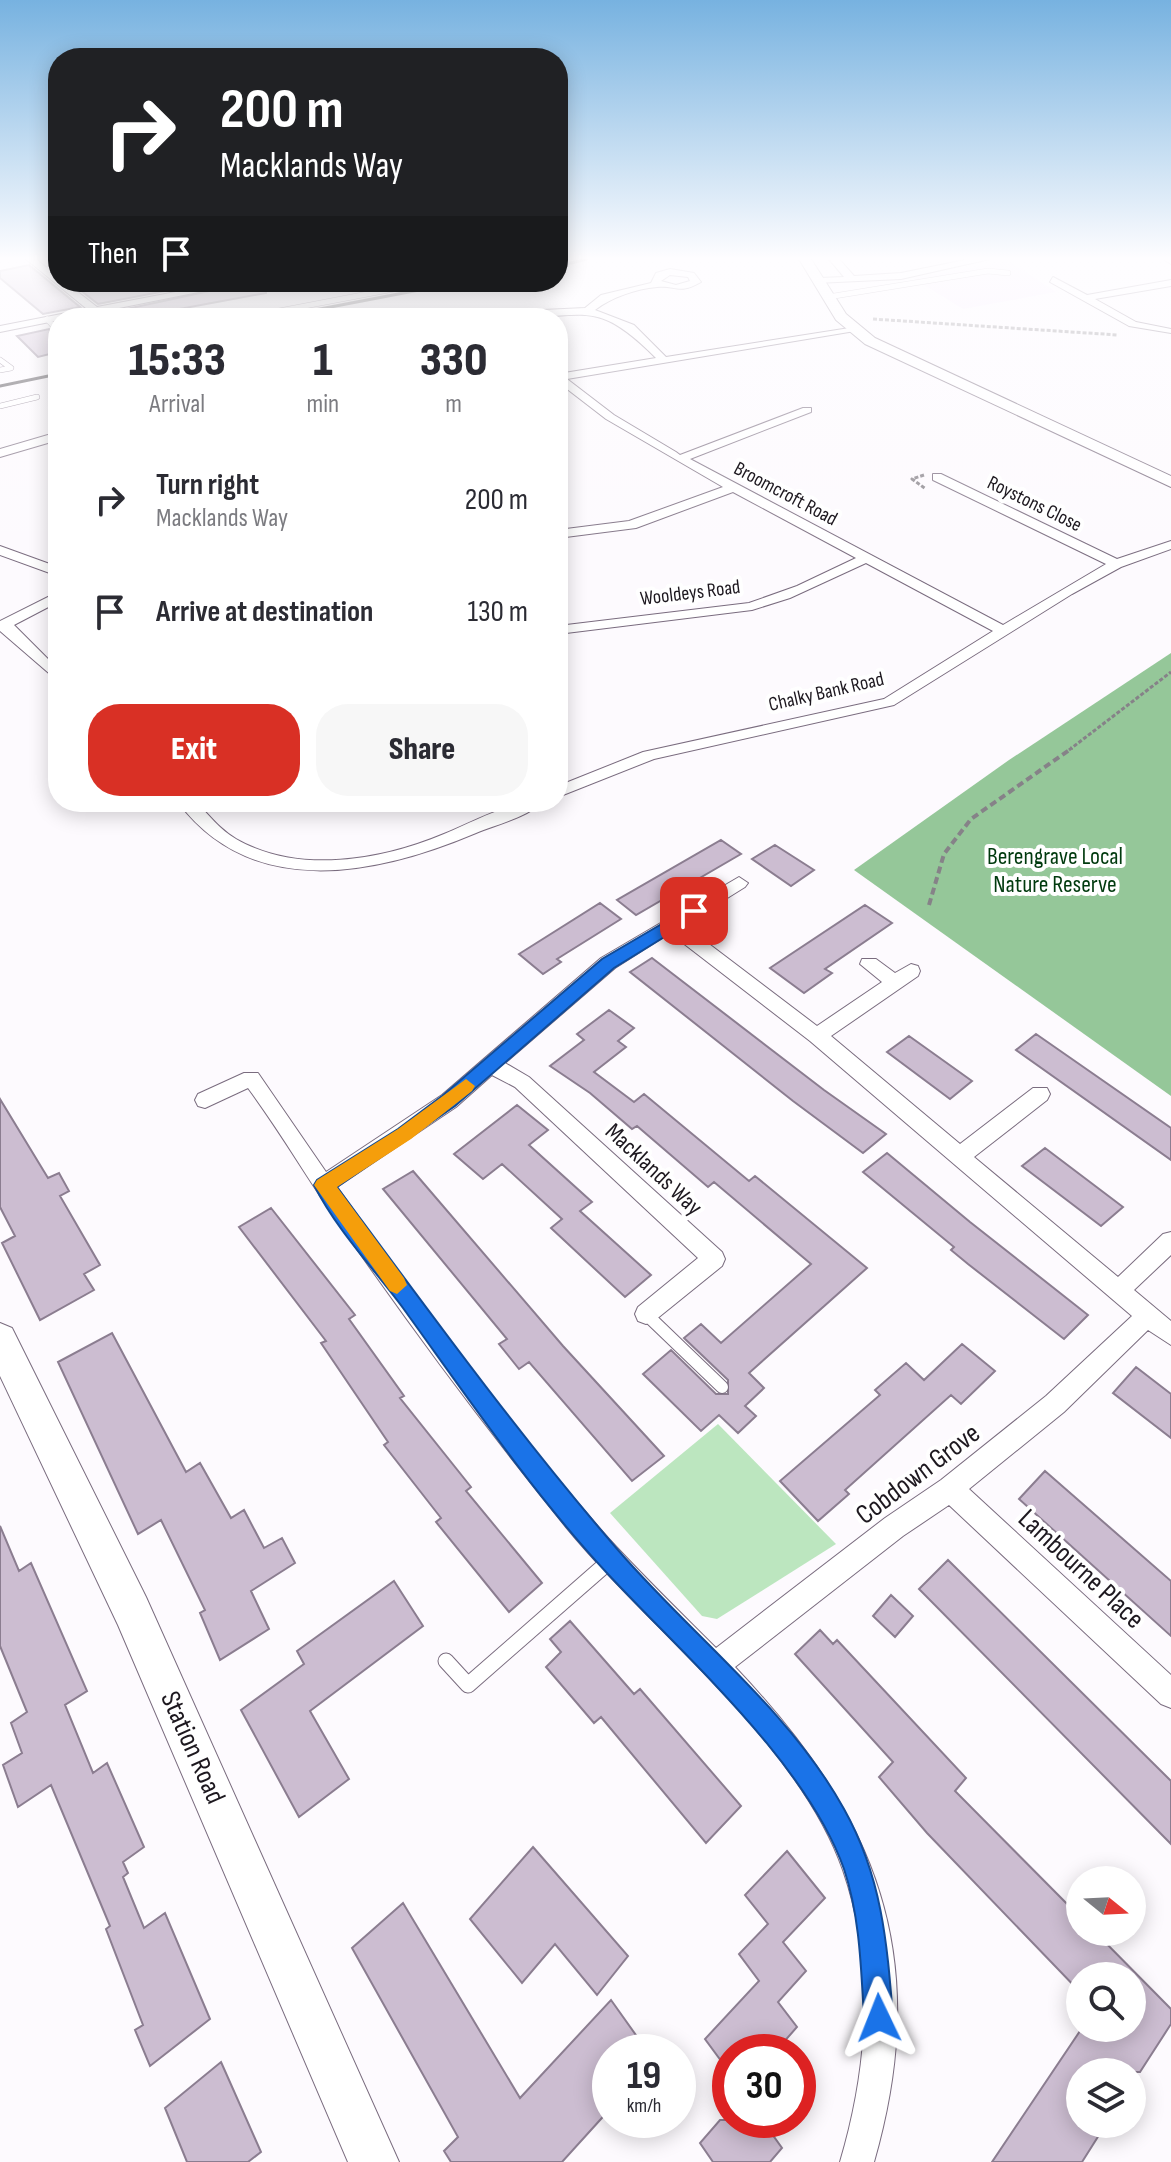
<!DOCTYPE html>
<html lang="en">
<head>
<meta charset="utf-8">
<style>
  body { margin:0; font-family:"Sofia Sans Condensed",sans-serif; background:#f7f7f7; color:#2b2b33; height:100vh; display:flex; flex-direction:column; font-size:30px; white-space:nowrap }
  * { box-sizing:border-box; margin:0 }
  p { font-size:26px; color:#7c7c81 }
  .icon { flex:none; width:44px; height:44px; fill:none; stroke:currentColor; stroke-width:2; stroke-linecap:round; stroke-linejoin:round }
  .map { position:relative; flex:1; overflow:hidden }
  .drawer { position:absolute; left:48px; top:308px; width:520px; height:504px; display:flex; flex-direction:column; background:#fff; border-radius:32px; box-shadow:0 4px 20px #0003 }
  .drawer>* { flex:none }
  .top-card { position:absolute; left:48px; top:48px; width:520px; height:244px; border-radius:32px; box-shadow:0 4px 20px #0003; background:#202124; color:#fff; overflow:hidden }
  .needle { width:52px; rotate:108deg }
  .fabs { position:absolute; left:1066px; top:1866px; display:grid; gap:16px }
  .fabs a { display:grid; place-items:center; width:80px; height:80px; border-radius:50%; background:#fff; box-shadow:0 4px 20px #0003; font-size:40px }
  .speed { position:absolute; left:592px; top:2034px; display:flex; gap:16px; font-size:40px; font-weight:700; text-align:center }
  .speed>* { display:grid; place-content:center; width:104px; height:104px; border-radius:50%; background:#fff; box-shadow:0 4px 20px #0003; line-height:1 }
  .speed small { font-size:20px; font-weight:400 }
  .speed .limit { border:12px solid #d22; background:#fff; color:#111 }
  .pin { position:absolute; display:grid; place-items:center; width:68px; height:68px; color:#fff; margin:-34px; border-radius:16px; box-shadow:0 4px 12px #0006 }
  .me { position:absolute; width:88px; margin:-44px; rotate:358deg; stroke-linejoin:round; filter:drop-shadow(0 0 6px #0008) }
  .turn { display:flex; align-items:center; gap:28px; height:168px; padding:0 40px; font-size:36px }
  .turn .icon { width:104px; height:104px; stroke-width:2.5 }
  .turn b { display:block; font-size:56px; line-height:68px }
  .then { display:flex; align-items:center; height:76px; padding:0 40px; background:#0003; gap:16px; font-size:30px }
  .eta { display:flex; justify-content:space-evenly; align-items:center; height:136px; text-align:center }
  .eta b { font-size:48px; font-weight:800; line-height:56px }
  .button { display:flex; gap:16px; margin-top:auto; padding:16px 40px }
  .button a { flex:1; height:92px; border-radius:32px; background:#d93025; color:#fff; font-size:32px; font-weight:800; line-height:92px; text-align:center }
  .button a+a { background:#f7f7f7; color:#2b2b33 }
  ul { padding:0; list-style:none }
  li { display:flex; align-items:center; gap:24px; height:112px; padding:0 40px }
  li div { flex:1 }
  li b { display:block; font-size:30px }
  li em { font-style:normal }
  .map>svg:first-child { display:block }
  .built { fill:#f8ecfd }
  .green { fill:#bce6bf }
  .forest { fill:#95c799 }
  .building { fill:#ccbdd1; stroke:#8b7d90; stroke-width:2 }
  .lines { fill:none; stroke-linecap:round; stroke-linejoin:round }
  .service-far2-casing { stroke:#7a6c7f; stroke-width:6 }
  .service-far1-casing { stroke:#7a6c7f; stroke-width:14 }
  .service-casing { stroke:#7a6c7f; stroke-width:17 }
  .minor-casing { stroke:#7a6c7f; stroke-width:2 }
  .tertiary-casing { stroke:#7a6c7f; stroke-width:2 }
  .secondary-casing { stroke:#7a6c7f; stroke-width:2 }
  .path-far1 { stroke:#868288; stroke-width:3; stroke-dasharray:4 2; stroke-linecap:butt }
  .path { stroke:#868288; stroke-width:4; stroke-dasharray:7 4; stroke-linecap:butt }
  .service-far2 { stroke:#fff; stroke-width:5 }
  .service-far1 { stroke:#fff; stroke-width:12 }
  .service { stroke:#fff; stroke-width:15 }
  .minor { fill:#fff; fill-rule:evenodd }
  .tertiary { fill:#fff; fill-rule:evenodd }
  .secondary { fill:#fff; fill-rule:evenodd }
  .rail { stroke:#454147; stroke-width:3 }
  .route { fill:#1a73e8; stroke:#114b97; stroke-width:2 }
  .slow { fill:#f59e0b }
  .labels { text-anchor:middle; stroke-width:8; stroke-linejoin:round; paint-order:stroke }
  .far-street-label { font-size:20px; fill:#1d181f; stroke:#fff }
  .park-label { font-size:24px; fill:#003a0e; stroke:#fff }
  .street-label { font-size:24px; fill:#1d181f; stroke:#fff }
  .near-street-label { font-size:28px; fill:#1d181f; stroke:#fff }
</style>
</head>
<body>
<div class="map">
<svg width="1171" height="2162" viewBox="0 0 1171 2162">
  <rect width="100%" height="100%" fill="#fdfafe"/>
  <!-- built -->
  <path class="built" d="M1009 261 1056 292 963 309 913 278Z"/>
  <!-- green -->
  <path class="green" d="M718 1424 836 1544 717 1619 702 1616 610 1513Z"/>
  <!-- forest -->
  <path class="forest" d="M1171 653V1096L854 870 1009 760Z"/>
  <!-- building -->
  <path class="building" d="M29 265 80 307 43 314 0 278V271Z
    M70 282H102L109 287 134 288 165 282H212L98 304Z
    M251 282H265L266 293 131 318H85Z
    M49 329 58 338V352L38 357 17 336Z
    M721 840 741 854 636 915 617 900Z
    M775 845 814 870 791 886 752 859Z
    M600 903 621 919 557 959 561 962 543 974 519 954Z
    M865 905 892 923 825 969 832 973 804 993 770 968Z
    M652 958 824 1090 886 1134 863 1153 793 1101 630 972Z
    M609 1010 634 1028 618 1041 626 1047 594 1072 634 1102 644 1094 749 1181 755 1176 867 1268 749 1373 764 1388 745 1406 756 1416 738 1433 719 1415 701 1431 643 1374 671 1350 716 1394H728V1380L684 1338 701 1324 721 1343 811 1264 714 1182 708 1187 637 1126 632 1129 590 1093 550 1066 584 1040 577 1034Z
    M1036 1034 1171 1128V1160L1016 1050Z
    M909 1036 972 1081 950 1099 887 1052Z
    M0 1099 48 1178 59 1173 69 1191 60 1196 100 1265 84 1274 94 1290 40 1320 2 1243 15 1236 0 1207Z
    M517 1105 548 1130 529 1145 592 1202 580 1211 651 1275 625 1297 551 1228 562 1219 502 1164 483 1179 454 1154Z
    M1045 1148 1123 1207 1101 1226 1022 1166Z
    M887 1153 970 1222 1088 1315 1064 1339 968 1264 951 1250 954 1247 863 1172Z
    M413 1171 563 1346 664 1456 632 1481 529 1362 519 1369 499 1344 507 1339 383 1189Z
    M271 1208 355 1315 349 1319 404 1396 400 1398 471 1487 466 1491 542 1583 509 1612 436 1522 441 1518 384 1445 388 1442 321 1343 326 1341 239 1227Z
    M112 1333 186 1472 200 1463 231 1518 244 1510 264 1548 282 1538 295 1563 251 1591 269 1629 220 1660 200 1613 205 1610 161 1520 138 1534 58 1362Z
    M962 1344 995 1371 961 1404 951 1395 845 1490 849 1494 818 1521 780 1481 880 1395 875 1390 906 1363 924 1380Z
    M1136 1367 1171 1394V1438L1113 1393Z
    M1045 1471 1171 1581V1636L1019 1499Z
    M0 1526 19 1571 31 1563 87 1691 65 1705 93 1773 107 1763 144 1847 123 1862 128 1873 123 1877 144 1928 165 1913 210 2019 150 2066 135 2030 143 2025 106 1929 110 1926 51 1785 18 1807 3 1765 22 1753 11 1723 27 1712 0 1646Z
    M948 1560 1171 1781V1844L919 1589Z
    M394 1581 423 1626 310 1711 349 1779 299 1817 241 1710 304 1664 297 1651Z
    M891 1595 913 1616 895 1637 873 1616Z
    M570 1621 634 1694 640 1689 741 1806 706 1843 601 1717 594 1723 546 1667 561 1652 550 1639Z
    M820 1630 833 1644 837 1640 966 1778 955 1791 1080 1917V1932H1095L1171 2009V2024L1140 2072H1080V2124H1106L1082 2162H992L1082 2028H1132V1976H1080V1992L927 1833 879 1777 893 1762 795 1654Z
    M533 1847 628 1956 597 1995 555 1944 522 1983 470 1919Z
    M787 1851 825 1898 783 1942 806 1971 778 2002 797 2027 775 2052H730V2073L705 2039 759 1981 739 1954 768 1924 745 1895Z
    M403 1903 520 2098 611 2000 648 2052H610V2109L562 2162H451L444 2151 458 2137 352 1948Z
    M221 2062 261 2152 248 2162H187L165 2108Z
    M720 2120H762L782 2148 770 2162H713L700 2143Z"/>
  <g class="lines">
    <!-- service-far2 casing -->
    <g class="service-far2-casing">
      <path id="service-far2" d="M828 297 988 271 1008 273
        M242 318 404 287 399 282
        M47 319 58 331
        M0 360 11 368 0 370
        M0 406 37 397"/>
    </g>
    <!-- service-far1 casing -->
    <g class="service-far1-casing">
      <path id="service-far1" d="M646 1314 722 1387
        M602 1568 611 1560"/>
    </g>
    <!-- service casing -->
    <g class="service-casing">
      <path id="service" d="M446 1661 468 1685 604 1566"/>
    </g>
    <!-- minor casing -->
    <g class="minor-casing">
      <path id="minor" d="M26 259H36L58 277V282H65L97 307 228 282H248L0 332V326L87 309Z
        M829 259H839L854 276 901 273 970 259H990L901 279 816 283 819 278 844 277Z
        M1163 259H1171V264Z
        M670 269 694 273 701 282C679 295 676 285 657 287 636 289 612 297 595 310L634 325 666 357 856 327 861 330 567 379 614 415 676 452 680 455 803 408H811V412L690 459 1003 625 1106 564 933 480V474H941L1117 559 1171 541V549L1121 567 1072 594 894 705 654 759 558 797V786L643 752 884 699 993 631 866 563 790 598 752 610 558 634V626L749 603 797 586 856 558 733 492 636 528 558 538V530L629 521 723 487 606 419 558 382V374L656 358C596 298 587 318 511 318L543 310 585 308 601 295 651 283 656 273ZM670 275 688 277 690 281 676 285 661 281Z
        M1053 277 1087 295 1171 280V286L1095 299 1136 322 1171 329V333L1129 326 1050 282Z
        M58 432V440L0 457V449Z
        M0 546 58 567V576L0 555Z
        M58 592V602L14 625 58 669V681L0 631V621Z
        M178 802H196C209 815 220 830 236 839 299 875 382 860 444 834 476 821 507 802 542 802 528 817 495 825 476 833 377 875 252 901 178 802Z
        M739 877 748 883 745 887 684 925 817 1026 882 982 860 964 862 959H876L895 973 911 964 918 966 920 971 918 976 831 1036 960 1144 1033 1088H1047L1050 1094 1047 1100 974 1157 1118 1277 1163 1234 1171 1232V1255L1134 1290 1171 1321V1345L1148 1330 1064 1412 969 1489 1171 1675V1708L1161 1704 949 1505 903 1536 735 1667C877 1817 933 1956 874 2162H840C868 2068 876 1965 843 1870 798 1741 652 1632 566 1527 486 1428 410 1326 338 1222 307 1178 280 1131 248 1088L205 1108 198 1106 195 1100 198 1094 244 1073H258L326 1172 442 1095 601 958ZM670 933 810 1041 1132 1316 1046 1396 941 1480 885 1518 716 1648C680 1612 643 1576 609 1539 511 1428 423 1307 337 1187L456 1107 492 1075 515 1087 698 1258 638 1307 635 1314 638 1321 646 1324 654 1321 722 1266 725 1259 722 1252 529 1077 505 1063 615 968Z"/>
    </g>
    <!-- tertiary casing -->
    <g class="tertiary-casing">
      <path id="tertiary" d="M799 259H811L846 314 875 338 1171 476V487L865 344 836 320Z"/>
    </g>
    <!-- secondary casing -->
    <g class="secondary-casing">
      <path id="secondary" d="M0 1323 12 1328 146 1597 399 2162H348L118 1625 0 1376Z"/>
    </g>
    <!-- path-far1 -->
    <path class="path-far1" d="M873 319 1118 335
      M924 475 912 479 926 489
      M1069 750 1171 672"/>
    <!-- path -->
    <path class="path" d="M929 905 944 854 971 819 1072 748"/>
    <!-- service-far2 -->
    <use href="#service-far2" class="service-far2"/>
    <!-- service-far1 -->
    <use href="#service-far1" class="service-far1"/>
    <!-- service -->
    <use href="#service" class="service"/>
    <!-- minor -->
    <use href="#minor" class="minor"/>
    <!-- tertiary -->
    <use href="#tertiary" class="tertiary"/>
    <!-- secondary -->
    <use href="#secondary" class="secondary"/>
    <!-- rail -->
    <path class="rail" d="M558 266 587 259
      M450 290 485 282
      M273 318 461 282
      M0 386 58 374"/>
  </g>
  <!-- sky -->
  <linearGradient id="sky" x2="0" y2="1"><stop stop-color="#77b2e0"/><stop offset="0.46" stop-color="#fefdff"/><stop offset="1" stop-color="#fefdff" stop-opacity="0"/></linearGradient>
  <rect width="1171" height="562" fill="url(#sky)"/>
  <!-- route -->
  <path class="route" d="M694 905 700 907V915L614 968 455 1106 337 1187C428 1310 518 1434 618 1550 692 1636 788 1708 844 1809 882 1877 887 1942 893 2018L889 2029 879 2033 868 2029 864 2018C861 1968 860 1917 844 1869 806 1762 683 1655 606 1572 531 1491 468 1398 403 1308 374 1269 336 1229 314 1185L317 1180 398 1129 442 1096 602 959Z"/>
  <!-- slow -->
  <path class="slow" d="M466 1079 475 1086 472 1091 411 1139 337 1187 404 1278 407 1285 397 1294 390 1291 314 1185 317 1180 398 1129Z"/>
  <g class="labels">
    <!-- far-street labels -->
    <g class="far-street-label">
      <text transform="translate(786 493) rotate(28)" y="7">Broomcroft Road</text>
      <text transform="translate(1035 503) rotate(26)" y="7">Roystons Close</text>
      <text transform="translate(690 592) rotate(-7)" y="7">Wooldeys Road</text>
      <text transform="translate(826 691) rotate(-13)" y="7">Chalky Bank Road</text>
    </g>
    <!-- park labels -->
    <g class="park-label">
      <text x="1055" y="864">Berengrave Local<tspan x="1055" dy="28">Nature Reserve</tspan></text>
    </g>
    <!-- street labels -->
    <g class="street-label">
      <text transform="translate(654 1169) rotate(43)" y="8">Macklands Way</text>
    </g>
    <!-- near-street labels -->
    <g class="near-street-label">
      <text transform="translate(917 1473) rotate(-37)" y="10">Cobdown Grove</text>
      <text transform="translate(1082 1568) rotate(43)" y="10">Lambourne Place</text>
      <text transform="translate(194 1747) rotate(66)" y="10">Station Road</text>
    </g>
  </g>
</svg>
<div class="fabs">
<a><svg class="needle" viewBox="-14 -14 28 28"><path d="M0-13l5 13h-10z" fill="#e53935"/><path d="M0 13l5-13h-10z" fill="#7c7c81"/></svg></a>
<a><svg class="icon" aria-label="search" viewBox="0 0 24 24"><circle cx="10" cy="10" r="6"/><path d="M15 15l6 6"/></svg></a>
<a><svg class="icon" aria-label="layers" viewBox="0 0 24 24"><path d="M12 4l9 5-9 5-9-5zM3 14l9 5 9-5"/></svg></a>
</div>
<div class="speed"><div>19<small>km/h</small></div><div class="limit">30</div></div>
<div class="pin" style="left:694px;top:911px;background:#d93025"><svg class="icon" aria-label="arrive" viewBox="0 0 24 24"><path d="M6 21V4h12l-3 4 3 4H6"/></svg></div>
<svg class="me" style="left:879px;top:2018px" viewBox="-20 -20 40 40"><path d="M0-17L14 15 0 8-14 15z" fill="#1a73e8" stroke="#fff" stroke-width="4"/></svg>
<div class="top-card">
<div class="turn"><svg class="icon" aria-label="right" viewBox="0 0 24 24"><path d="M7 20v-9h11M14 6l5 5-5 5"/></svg><div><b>200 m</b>Macklands Way</div></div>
<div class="then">Then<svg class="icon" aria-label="arrive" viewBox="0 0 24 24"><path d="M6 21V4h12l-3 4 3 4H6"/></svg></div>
</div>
<section class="drawer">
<div class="eta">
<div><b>15:33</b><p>Arrival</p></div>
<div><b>1</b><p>min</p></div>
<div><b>330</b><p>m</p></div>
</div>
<ul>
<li><svg class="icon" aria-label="right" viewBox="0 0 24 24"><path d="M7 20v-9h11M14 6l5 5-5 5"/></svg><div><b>Turn right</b><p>Macklands Way</p></div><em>200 m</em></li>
<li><svg class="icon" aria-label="arrive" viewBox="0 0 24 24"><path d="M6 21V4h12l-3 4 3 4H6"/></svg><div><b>Arrive at destination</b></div><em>130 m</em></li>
</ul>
<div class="button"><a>Exit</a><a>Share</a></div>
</section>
</div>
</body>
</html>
